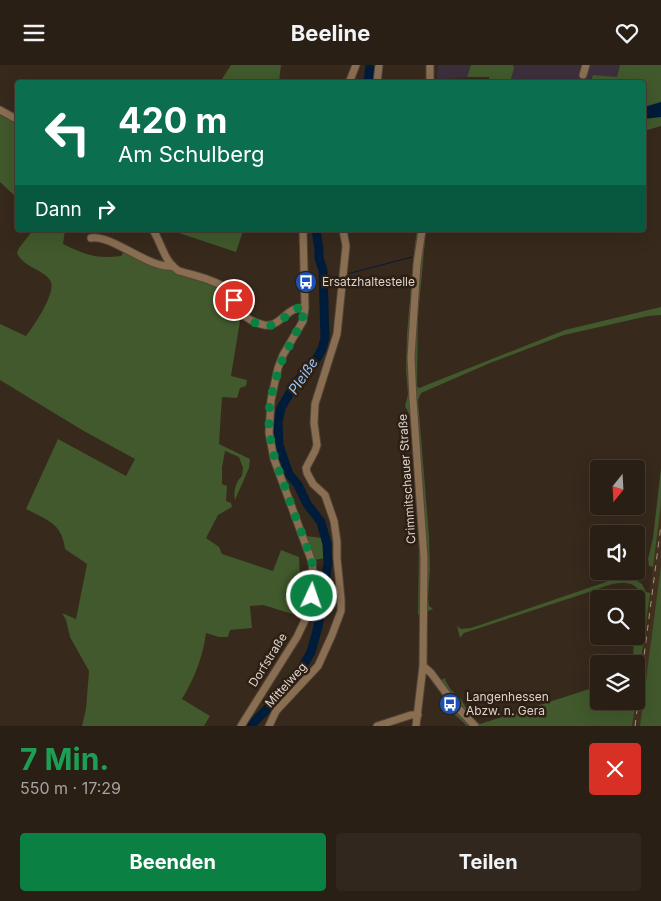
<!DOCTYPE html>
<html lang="de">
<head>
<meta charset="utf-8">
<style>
  body { margin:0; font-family:Inter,sans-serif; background:#31271e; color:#f1f3f6; height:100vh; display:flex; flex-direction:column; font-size:19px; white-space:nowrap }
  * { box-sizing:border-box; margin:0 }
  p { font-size:16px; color:#a5a2a0 }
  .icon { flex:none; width:28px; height:28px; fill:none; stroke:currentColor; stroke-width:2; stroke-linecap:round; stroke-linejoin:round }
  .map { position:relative; height:661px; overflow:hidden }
  .panel { display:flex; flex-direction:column; background:#291f15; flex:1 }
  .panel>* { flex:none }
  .hud { position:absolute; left:15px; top:15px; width:631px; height:152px; border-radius:5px; box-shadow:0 5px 20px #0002,0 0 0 1px #453d34; background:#0b6e4f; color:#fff; overflow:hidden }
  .needle { width:32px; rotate:198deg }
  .tools { position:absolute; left:590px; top:395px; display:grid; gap:10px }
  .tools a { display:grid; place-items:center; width:55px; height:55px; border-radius:5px; background:#291f15; box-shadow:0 5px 20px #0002,0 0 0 1px #453d34; font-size:25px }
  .pin { position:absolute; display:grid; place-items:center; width:42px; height:42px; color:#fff; margin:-21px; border:2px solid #fff; border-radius:50%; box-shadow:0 1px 5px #0007 }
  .me { position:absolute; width:55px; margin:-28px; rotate:3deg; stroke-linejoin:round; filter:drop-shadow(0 0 4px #0008) }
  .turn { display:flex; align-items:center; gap:18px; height:105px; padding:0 20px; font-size:22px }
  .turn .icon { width:65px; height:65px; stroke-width:2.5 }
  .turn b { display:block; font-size:35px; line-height:42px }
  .then { display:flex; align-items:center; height:48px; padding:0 20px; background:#0003; gap:10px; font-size:19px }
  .round { display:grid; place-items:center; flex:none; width:52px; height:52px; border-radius:5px; background:#31271e }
  .summary { display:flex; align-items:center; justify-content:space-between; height:85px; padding:0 20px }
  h1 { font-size:30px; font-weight:700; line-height:38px; color:#1e9e55 }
  .action { display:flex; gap:10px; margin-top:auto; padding:10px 20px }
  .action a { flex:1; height:58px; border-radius:5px; background:#0b8043; color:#fff; font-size:20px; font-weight:700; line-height:58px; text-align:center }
  .action a+a { background:#31271e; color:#f1f3f6 }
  header { display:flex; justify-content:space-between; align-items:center; height:65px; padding:0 20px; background:#291f15; font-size:22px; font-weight:700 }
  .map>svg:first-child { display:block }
  .commercial { fill:#3c2f3c }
  .built { fill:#44311f }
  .green { fill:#41592c }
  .water { fill:#001c3b }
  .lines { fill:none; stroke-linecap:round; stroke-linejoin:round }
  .stream { stroke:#001c3b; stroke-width:1 }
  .river { stroke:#001c3b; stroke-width:9 }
  .minor-casing { stroke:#524438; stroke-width:9 }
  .minor { stroke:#896e52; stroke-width:7 }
  .rail { stroke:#a59a91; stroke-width:1; stroke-dasharray:6 6; stroke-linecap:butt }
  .route { stroke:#0b8043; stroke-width:9; stroke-dasharray:0 16.2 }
  .labels { text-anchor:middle; stroke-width:5; stroke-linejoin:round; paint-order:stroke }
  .poi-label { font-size:12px; fill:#ddd4cc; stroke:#2d1f13; text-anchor:start }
  .street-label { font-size:12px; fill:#ddd4cc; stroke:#2d1f13 }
  .water-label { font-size:14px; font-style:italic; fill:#95c5f8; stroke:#2d1f13 }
</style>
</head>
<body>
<header><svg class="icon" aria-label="menu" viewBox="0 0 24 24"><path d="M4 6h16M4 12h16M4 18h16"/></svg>Beeline<svg class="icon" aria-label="heart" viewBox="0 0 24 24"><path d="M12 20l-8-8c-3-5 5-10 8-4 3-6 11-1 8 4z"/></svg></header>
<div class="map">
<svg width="661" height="661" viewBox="0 0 661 661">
  <rect width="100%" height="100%" fill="#37291c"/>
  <!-- commercial -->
  <path class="commercial" d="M438 0H471L467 12 437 15Z
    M514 0H620L617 13 593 10 591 16 588 17 510 18Z"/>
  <!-- built -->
  <path class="built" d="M661 439V500L647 617 640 661H632Z"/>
  <!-- green -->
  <path class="green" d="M231 0H281L279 16 283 17H220Z
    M471 0H513L514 3 510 17H490L489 12H467Z
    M620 0H661V61L644 66V18H588L591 16 593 10 617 12Z
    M0 50 17 59V133L0 117Z
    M33 165H65L63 179C86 190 95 194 121 191L125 185 224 223 241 250 231 311 247 315 246 321 240 323 237 333 222 332 219 379 250 394 249 403 235 435C233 427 236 416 242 411L243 403 239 392 225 386 222 403V419L227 421 226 436 231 438 232 442 218 450 206 473 219 482 222 489 273 506 281 485 299 492 300 515 293 513 291 528 311 531 306 553 263 540 250 541 252 563 230 565 228 572H219L206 568C203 592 194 614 182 634L210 651 204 661H82L86 644 89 606 70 572 66 555 62 548 76 554 87 499 65 484C62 458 47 455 26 444L58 374 126 411 135 394 82 365 0 315V259L26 271C33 262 58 226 50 215 42 204 23 202 17 188L19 183Z
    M176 165H241L243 166 236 187 176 167Z
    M417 165H426L418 251 417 321 419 323 565 265 661 242V250L648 251 564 270 490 298 421 328 418 335 429 471 430 503 428 533 429 541 433 544 418 550 419 473 410 351 405 341 408 329 406 305 407 269 414 186Z
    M661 403V439L653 502 649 501 648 494 653 473Z
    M306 471 322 473 325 479 326 493 314 495Z
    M661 500V661H640Z
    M631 506H635L634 514 642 519 646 527 650 528 636 632V599H633C633 590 633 580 635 572 636 569 638 566 639 562 643 546 648 516 621 518 612 518 603 522 595 525L464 568 460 573 457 561 461 564 471 563 603 518Z
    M446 613 445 615 451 625 461 634 470 650 480 659 599 621V636H636L632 661H467L455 650 434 618Z"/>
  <!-- water -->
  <path class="water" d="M661 37V52L644 54V42Z"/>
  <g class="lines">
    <!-- stream -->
    <path class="stream" d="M347 209 412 192
      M323 215 339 211"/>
    <!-- river -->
    <path class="river" d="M368 18 370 0
      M250 661 293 618 311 587 318 562 328 498 327 479 321 457 307 439 298 420 289 409 284 395 279 380 278 357 281 343 295 319 317 293 322 284 325 273 323 205 319 193V184L316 165"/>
    <!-- minor casing -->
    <g class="minor-casing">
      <path id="minor" d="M583 10 586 0
        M349 18 356 0
        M377 18 379 0
        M430 18V0
        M0 45 18 55
        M153 165C162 179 164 197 179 206 192 210 216 215 227 224 231 227 233 232 235 237 241 251 249 256 264 260 281 263 287 240 305 243
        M91 173C112 169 148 204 173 201
        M423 601 431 608 455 640 475 661
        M241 661 297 572 306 553 314 520 312 497 274 394 269 368 271 335 278 303 283 290 303 256 305 243 303 165
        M269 661 276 646 318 601 332 570 341 546V534L337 493V477L334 456 325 430 313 419 307 408 306 403 315 386 317 380 314 358 315 339 337 269 346 181 343 165
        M377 661 411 650H418
        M416 661 423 601 424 493 413 335 411 292 417 199 422 165"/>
    </g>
    <!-- minor -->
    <use href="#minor" class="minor"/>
    <!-- rail -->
    <path class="rail" d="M635 661 661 460"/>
  </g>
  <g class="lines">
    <!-- route -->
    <path class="route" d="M234 235C236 240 237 245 241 249 247 256 266 264 275 259 287 254 290 241 305 243 300 268 283 286 277 310 273 323 269 337 269 351 268 378 277 401 286 425 294 449 304 473 312 497L314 515 312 531"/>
  </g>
  <!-- icons -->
  <defs>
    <g id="bus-disc" transform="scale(1.125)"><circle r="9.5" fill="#1a4fb4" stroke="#2d1f13"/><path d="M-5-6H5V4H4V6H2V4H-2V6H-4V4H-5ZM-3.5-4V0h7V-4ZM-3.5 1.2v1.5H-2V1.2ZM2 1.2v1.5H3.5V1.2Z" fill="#fff"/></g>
  </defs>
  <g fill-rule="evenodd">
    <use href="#bus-disc" x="306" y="217"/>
    <use href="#bus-disc" x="450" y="639"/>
  </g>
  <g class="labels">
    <!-- poi labels -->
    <g class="poi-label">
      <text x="322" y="221">Ersatzhaltestelle</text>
      <text x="466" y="636">Langenhessen<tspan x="466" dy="14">Abzw. n. Gera</tspan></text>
    </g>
    <!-- street labels -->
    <g class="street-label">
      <text transform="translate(407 414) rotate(-94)" y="4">Crimmitschauer Straße</text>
      <text transform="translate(268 595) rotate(-58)" y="4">Dorfstraße</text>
      <text transform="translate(286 620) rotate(-48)" y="4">Mittelweg</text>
    </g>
    <!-- water labels -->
    <g class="water-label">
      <text transform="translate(303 311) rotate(-56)" y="5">Pleiße</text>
    </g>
  </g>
</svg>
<div class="tools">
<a><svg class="needle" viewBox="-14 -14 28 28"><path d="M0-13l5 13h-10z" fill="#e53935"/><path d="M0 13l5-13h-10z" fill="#a5a2a0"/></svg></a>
<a><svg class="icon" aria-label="sound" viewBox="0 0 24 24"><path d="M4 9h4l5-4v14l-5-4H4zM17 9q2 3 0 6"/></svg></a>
<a><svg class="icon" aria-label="search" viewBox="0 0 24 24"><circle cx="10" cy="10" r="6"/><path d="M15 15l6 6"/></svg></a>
<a><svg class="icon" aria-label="layers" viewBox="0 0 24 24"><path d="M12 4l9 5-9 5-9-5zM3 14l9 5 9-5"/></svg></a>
</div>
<div class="pin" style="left:234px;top:235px;background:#d93025"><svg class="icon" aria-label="arrive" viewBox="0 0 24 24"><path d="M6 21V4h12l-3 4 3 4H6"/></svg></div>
<svg class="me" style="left:312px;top:531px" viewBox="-20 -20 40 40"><circle r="17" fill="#0b8043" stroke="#fff" stroke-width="3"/><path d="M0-11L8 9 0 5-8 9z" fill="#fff"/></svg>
<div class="hud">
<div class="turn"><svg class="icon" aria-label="left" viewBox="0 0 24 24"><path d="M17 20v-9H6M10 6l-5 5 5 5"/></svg><div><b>420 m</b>Am Schulberg</div></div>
<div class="then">Dann<svg class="icon" aria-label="right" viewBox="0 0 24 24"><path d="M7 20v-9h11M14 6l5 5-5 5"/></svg></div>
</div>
</div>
<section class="panel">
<div class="summary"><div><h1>7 Min.</h1><p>550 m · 17:29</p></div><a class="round" style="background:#d93025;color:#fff"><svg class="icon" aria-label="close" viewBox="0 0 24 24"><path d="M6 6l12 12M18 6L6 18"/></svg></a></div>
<div class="action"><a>Beenden</a><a>Teilen</a></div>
</section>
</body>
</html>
